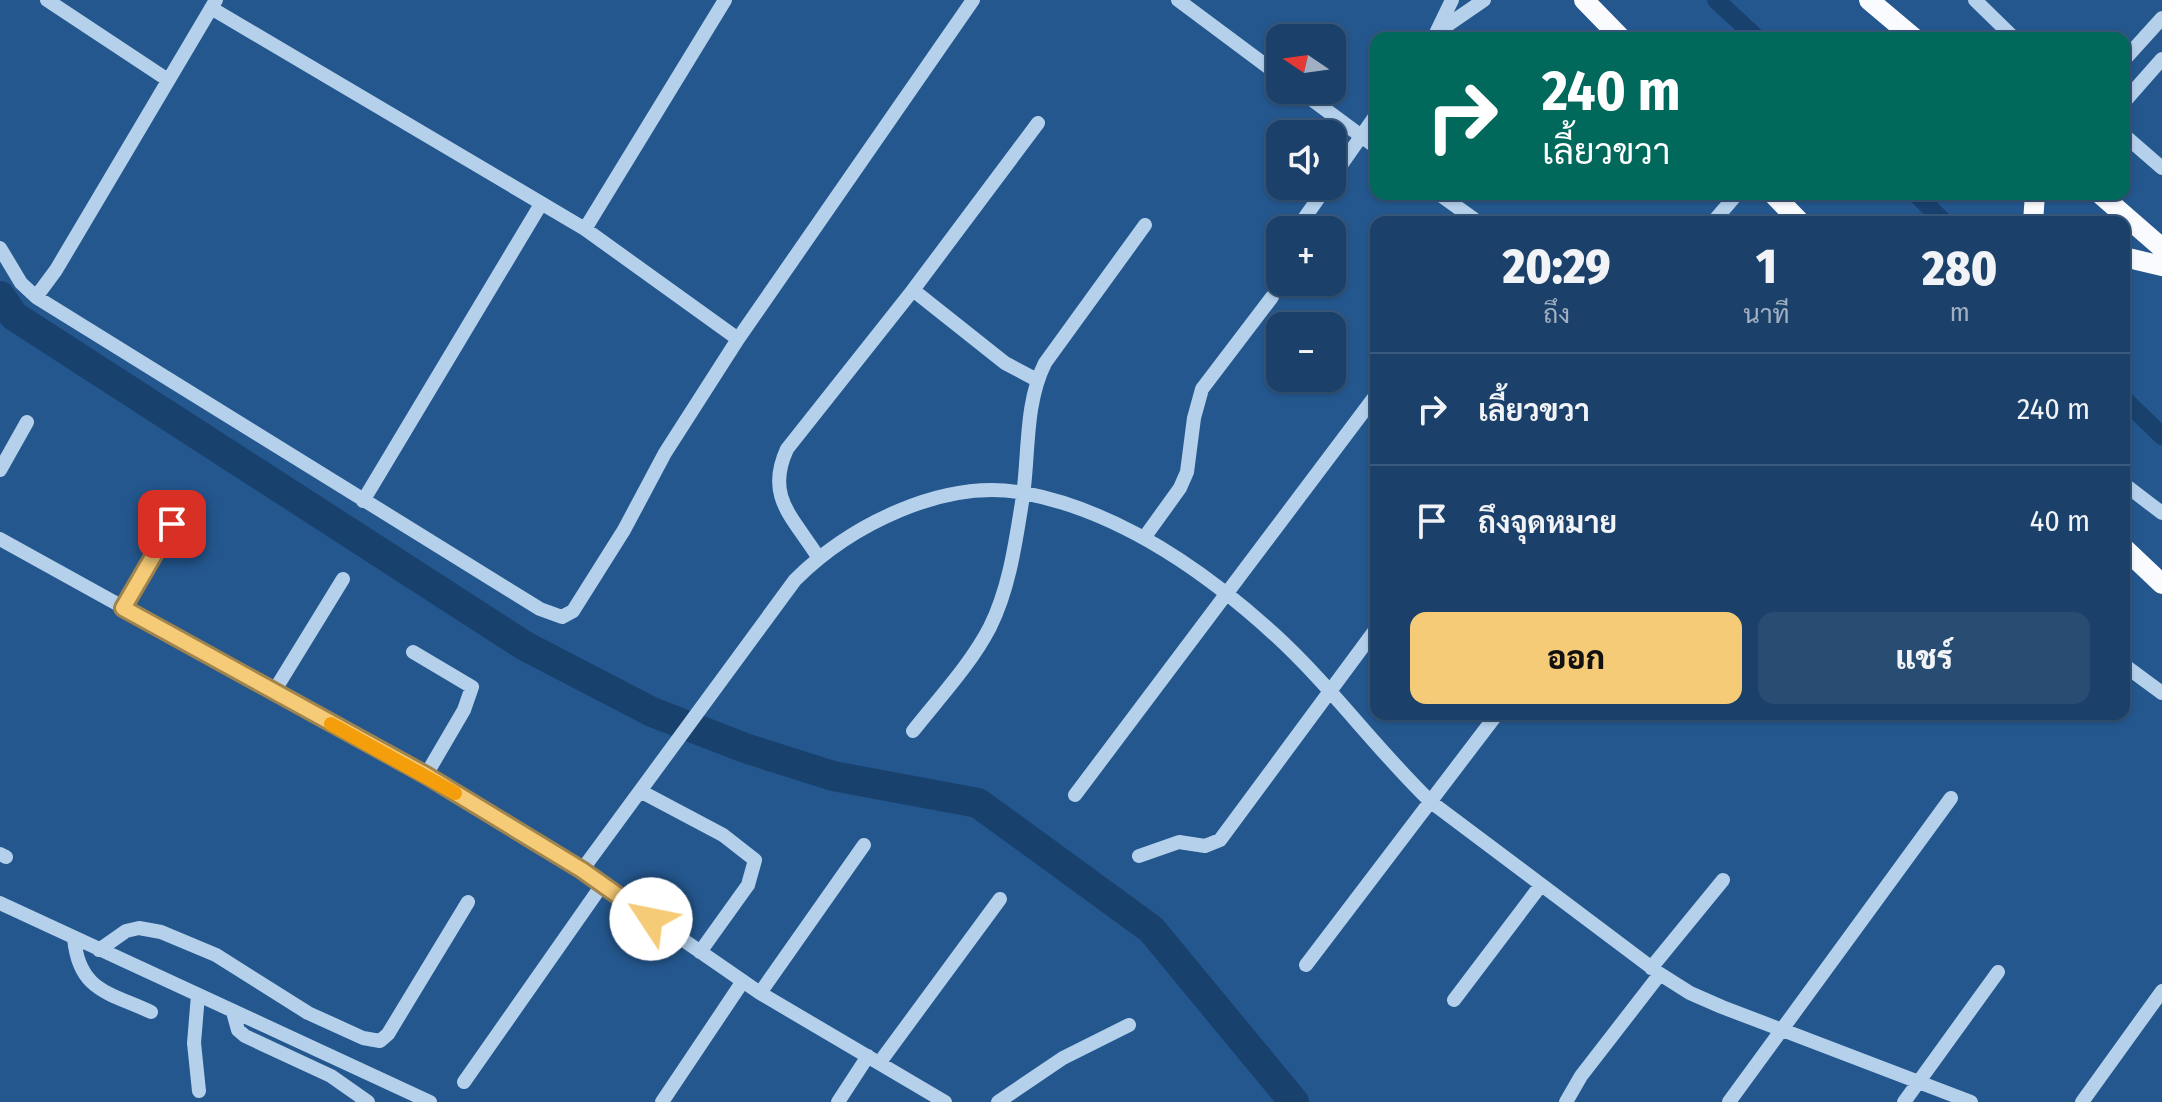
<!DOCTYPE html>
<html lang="th">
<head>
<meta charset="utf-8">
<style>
  body { margin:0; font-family:"Fira Sans Condensed",Sarabun,sans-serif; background:#284c72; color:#f1f3f6; height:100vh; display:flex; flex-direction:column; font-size:30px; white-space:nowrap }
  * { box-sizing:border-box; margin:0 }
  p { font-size:26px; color:#a0afc1 }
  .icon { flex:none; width:44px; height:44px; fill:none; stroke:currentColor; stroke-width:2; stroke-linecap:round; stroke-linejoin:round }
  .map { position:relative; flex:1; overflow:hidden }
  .sheet { position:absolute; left:1370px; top:216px; width:760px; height:504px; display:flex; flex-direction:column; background:#1b416a; border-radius:16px; box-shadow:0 2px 6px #0004,0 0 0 2px #395a7e }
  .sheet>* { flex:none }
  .guide { position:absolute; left:1370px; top:32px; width:760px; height:168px; border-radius:16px; box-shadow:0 2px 6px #0004,0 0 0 2px #395a7e; background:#00695c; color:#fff; overflow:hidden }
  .needle { width:52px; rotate:283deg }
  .tools { position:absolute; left:1266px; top:24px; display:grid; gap:16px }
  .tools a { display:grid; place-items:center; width:80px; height:80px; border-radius:16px; background:#1b416a; box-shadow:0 2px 6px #0004,0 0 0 2px #395a7e; font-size:40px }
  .pin { position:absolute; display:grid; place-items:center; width:68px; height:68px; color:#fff; margin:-34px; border-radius:16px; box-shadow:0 4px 12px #0006 }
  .me { position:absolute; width:88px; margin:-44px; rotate:304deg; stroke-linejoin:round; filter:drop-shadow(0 0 6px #0008) }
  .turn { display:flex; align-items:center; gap:28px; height:168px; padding:0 40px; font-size:36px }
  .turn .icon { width:104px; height:104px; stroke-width:2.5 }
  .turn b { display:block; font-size:56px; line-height:68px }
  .eta { display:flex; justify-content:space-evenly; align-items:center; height:136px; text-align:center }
  .eta b { font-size:48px; font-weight:800; line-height:56px }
  .primary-button { display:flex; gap:16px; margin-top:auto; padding:16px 40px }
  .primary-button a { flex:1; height:92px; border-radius:16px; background:#f6cb77; color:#111; font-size:32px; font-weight:800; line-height:92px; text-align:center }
  .primary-button a+a { background:#284c72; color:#f1f3f6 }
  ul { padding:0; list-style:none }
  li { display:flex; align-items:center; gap:24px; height:112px; padding:0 40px; border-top:2px solid #395a7e }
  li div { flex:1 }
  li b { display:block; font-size:30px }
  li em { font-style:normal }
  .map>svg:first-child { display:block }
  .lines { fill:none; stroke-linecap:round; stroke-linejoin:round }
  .canal { stroke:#19416e; stroke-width:18 }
  .river { stroke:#19416e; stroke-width:30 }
  .minor { stroke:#b4d0eb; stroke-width:14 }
  .major { stroke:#f9fbff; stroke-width:20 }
  .route-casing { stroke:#a0844d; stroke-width:20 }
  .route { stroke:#f6cb77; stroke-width:14 }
  .slow { stroke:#f59e0b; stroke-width:14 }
</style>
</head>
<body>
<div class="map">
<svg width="2162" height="1102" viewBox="0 0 2162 1102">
  <rect width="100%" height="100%" fill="#24578e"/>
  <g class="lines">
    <!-- canal -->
    <path class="canal" d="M1716 0 1757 38
      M1916 194 1944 222
      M2124 399 2162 436"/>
    <!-- river -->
    <path class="river" d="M0 296 14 316 525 646 652 712 745 748 833 776 978 803 1151 929 1294 1102"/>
    <!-- minor -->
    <path class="minor" d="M47 0 168 80
      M216 0 56 270 36 297 540 609 562 617 573 611 624 530 665 453 738 339 973 0
      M1178 0 1280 76
      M1975 0 2014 38
      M211 8 585 229 738 339
      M1437 31 1452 0
      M1436 33 1484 0
      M2124 60 2162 18
      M1299 90 1376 147
      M2124 102 2162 59
      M2124 135 2162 168
      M1332 178 1376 115
      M1439 194 1478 222
      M1713 222 1737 194
      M585 229 725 0
      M1296 230 1327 186
      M0 248 21 283 36 297
      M1274 263 1280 254
      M913 290 1005 363 1037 380
      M0 470 27 422
      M2124 484 2162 513
      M363 501 541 204
      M1144 538 1180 488 1187 472 1194 418 1202 389 1272 297
      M0 539 426 775 582 870 760 993 945 1102
      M818 557C793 517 765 497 787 449L913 290 1038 123
      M123 608 172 524
      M413 652 472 687 464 710 426 775
      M2124 665 2162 693
      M273 693 343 579
      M913 731C939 698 971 664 990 627 1010 587 1016 539 1023 496 1029 452 1025 403 1045 363L1145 225
      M640 791 723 835 755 860 748 885 700 952
      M1075 795 1376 395
      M0 854 6 857
      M1139 856 1179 842 1205 846 1220 840 1376 629
      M582 870 795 580C850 525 944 478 1024 493 1118 511 1205 571 1274 634 1331 686 1376 749 1431 802L1660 974 1690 993 1722 1007 1971 1102
      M0 903 430 1102
      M74 938C79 991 108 992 151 1012
      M99 950 126 931 139 928 161 932 216 955 308 1013 363 1038 380 1041 388 1034 468 902
      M1306 965 1497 714
      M1651 968 1723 880
      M760 993 864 845
      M198 995 194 1043 199 1091
      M1454 1000 1541 885
      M233 1012 238 1030 245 1036 331 1076 368 1102
      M880 1062 1000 899
      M464 1082 602 885
      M662 1102 743 981
      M838 1102 868 1056
      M998 1102 1063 1058 1129 1025
      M1566 1102 1581 1076 1660 974
      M1729 1102 1951 798
      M1904 1102 1998 972
      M2082 1102 2162 991"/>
    <!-- major -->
    <path class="major" d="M1584 0 1621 38
      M1869 0 1914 38
      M1773 194 1800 222
      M2100 194 2162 248
      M2033 222 2035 194
      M2124 257 2162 266
      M2124 548 2162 584"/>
  </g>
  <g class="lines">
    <!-- route casing -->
    <g class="route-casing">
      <path id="route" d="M172 524 123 608 426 775 582 870 651 919"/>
    </g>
    <!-- route -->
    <use href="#route" class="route"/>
    <!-- slow -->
    <path class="slow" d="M331 724 455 793"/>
  </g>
</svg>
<div class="tools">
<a><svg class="needle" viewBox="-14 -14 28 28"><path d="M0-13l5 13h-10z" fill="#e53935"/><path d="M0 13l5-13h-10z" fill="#a0afc1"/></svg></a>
<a><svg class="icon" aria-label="sound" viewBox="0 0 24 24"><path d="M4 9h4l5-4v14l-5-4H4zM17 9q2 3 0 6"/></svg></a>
<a>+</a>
<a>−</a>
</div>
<div class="pin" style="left:172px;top:524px;background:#d93025"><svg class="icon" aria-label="arrive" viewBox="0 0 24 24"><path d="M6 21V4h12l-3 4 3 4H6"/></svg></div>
<svg class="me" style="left:651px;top:919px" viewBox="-20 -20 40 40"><circle r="19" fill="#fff"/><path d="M0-13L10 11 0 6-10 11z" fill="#f6cb77"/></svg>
<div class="guide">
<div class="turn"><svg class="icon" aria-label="right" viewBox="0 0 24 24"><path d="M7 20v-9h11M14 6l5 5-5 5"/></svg><div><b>240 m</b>เลี้ยวขวา</div></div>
</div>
<section class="sheet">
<div class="eta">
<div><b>20:29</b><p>ถึง</p></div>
<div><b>1</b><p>นาที</p></div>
<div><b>280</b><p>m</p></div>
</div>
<ul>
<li><svg class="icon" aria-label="right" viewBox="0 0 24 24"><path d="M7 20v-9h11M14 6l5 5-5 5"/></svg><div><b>เลี้ยวขวา</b></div><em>240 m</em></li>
<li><svg class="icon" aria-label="arrive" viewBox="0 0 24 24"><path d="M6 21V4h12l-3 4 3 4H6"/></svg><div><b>ถึงจุดหมาย</b></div><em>40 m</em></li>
</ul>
<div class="primary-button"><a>ออก</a><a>แชร์</a></div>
</section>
</div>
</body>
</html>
